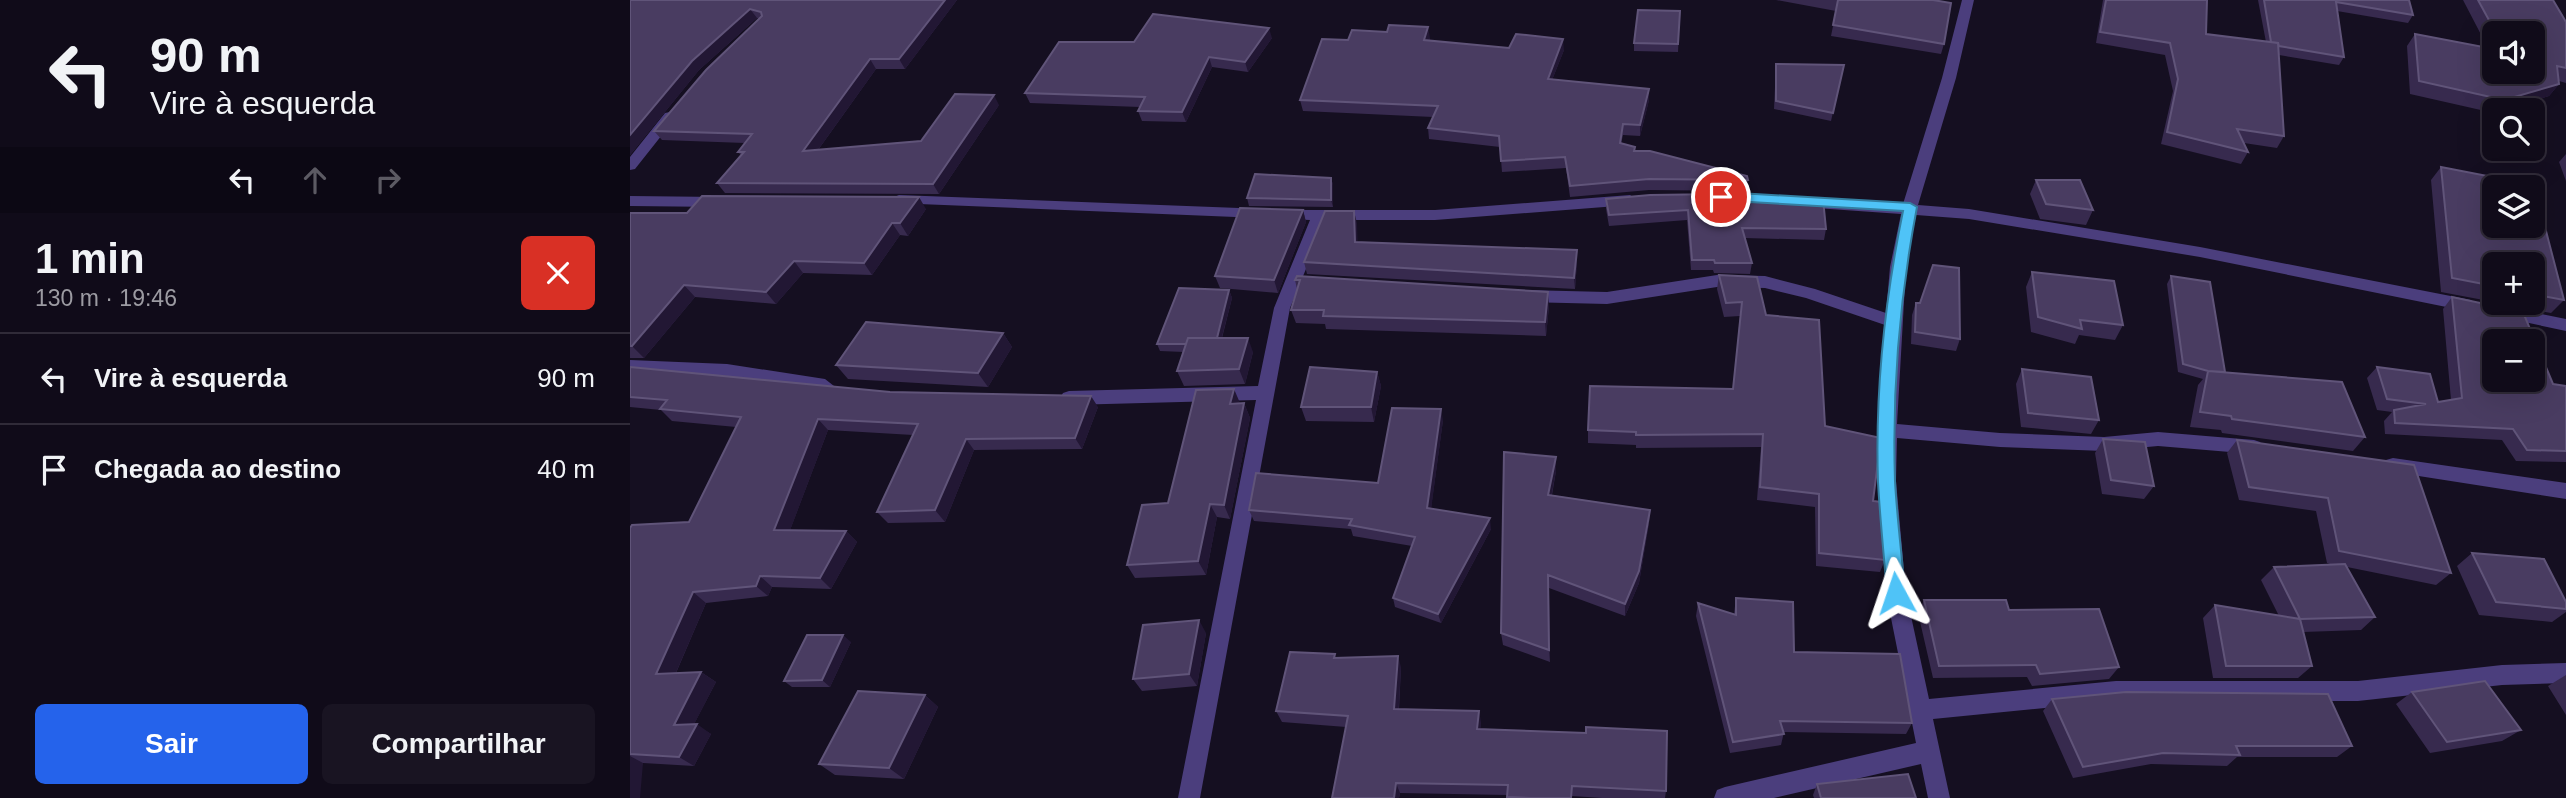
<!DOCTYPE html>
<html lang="pt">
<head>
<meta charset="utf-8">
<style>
  body { margin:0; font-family:Helvetica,sans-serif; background:#191422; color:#f1f3f6; height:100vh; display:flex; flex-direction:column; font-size:26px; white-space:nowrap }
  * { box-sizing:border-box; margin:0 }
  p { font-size:23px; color:#9c9ba2 }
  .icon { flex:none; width:38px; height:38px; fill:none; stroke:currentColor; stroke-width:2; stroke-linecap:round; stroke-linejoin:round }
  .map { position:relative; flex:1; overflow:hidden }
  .panel { display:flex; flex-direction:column; background:#100b19; width:630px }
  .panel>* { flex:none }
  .banner { background:#100b19; color:#f1f3f6; overflow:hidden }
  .fabs { position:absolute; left:1852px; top:21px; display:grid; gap:14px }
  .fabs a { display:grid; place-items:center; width:63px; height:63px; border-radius:10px; background:#100b19; box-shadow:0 7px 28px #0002,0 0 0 2px #302b38; font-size:35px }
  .pin { position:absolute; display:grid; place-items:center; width:60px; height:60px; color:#fff; margin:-30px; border:4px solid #fff; border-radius:50%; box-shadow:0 2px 7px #0007 }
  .me { position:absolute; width:77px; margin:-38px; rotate:355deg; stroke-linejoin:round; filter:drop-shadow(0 0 5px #0008) }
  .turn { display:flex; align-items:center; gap:24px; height:147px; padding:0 35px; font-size:32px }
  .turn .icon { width:91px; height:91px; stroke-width:2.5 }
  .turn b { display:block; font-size:49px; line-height:60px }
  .lanes { display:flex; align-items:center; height:66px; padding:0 35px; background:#0003; justify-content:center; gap:35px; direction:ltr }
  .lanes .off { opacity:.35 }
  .round { display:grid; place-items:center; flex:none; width:74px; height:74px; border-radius:10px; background:#191422 }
  .head { display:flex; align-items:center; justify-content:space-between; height:119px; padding:0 35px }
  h1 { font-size:42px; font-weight:700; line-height:52px }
  .cta { display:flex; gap:14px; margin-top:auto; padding:14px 35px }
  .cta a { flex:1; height:80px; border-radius:10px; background:#2563eb; color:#fff; font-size:28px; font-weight:700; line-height:80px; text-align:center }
  .cta a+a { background:#191422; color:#f1f3f6 }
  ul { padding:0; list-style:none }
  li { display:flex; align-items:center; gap:21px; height:91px; padding:0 35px; border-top:2px solid #302b38 }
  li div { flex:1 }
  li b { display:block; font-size:26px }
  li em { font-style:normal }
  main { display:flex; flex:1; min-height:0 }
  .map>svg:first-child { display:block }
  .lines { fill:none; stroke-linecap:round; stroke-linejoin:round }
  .street { fill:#4b3e7d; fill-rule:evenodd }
  .wall { fill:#372a4e; fill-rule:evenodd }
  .shaded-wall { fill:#221734 }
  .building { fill:#493c61; stroke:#605479; stroke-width:2; fill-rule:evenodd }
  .route { fill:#4fc3f7; stroke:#337fa1; stroke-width:2 }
</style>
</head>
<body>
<main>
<section class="panel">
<div class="banner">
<div class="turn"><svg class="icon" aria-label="left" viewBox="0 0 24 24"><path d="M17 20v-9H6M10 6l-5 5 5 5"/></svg><div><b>90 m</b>Vire à esquerda</div></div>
<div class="lanes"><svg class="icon" aria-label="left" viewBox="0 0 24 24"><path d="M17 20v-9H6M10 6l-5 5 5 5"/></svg><svg class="icon off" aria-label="ahead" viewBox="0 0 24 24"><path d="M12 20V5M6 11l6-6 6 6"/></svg><svg class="icon off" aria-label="right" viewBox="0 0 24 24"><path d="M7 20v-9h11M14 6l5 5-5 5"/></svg></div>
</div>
<div class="head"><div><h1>1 min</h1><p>130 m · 19:46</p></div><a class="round" style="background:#d93025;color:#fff"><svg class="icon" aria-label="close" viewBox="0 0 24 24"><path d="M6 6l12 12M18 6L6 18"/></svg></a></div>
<ul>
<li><svg class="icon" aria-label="left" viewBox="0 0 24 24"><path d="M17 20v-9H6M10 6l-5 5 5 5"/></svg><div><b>Vire à esquerda</b></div><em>90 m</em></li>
<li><svg class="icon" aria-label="arrive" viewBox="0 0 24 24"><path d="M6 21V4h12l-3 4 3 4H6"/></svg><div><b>Chegada ao destino</b></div><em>40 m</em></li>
</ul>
<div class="cta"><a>Sair</a><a>Compartilhar</a></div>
</section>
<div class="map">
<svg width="1936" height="798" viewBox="0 0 1936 798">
  <rect width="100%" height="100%" fill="#150f21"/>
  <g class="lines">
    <!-- street -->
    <path class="street" d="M1332 0H1344L1326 78 1288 205 1339 209 1570 247 1841 300 1849 306 1841 312 1570 257 1339 219 1286 215 1276 267 1267 424 1370 433 1474 437 1528 432 1624 440 1630 442 1633 447 1630 452 1624 454 1528 446 1474 451 1370 447 1267 438 1266 481 1276 593 1299 699 1486 681H1728L1872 665 1936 663V683L1872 685 1728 701H1486L1303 719 1320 798H1298L1291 764 1144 798H1084L1087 790 1095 787 1286 743 1256 593 1248 481 1255 325 1176 298 1135 288 1087 287 977 304 895 302 887 296 895 290 977 292 1087 275 1135 276 1185 289 1256 313 1260 267 1271 214 1171 207 1164 202 1171 197 1273 204 1312 78Z
      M40 112 47 116 5 169 0 170V157L35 113Z
      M269 195 665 210H805L1000 195 1007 200 1000 205 805 220H696L660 308 570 798H548L626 400 439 405 433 403 430 398 433 393 439 391 628 386 644 308 680 220 264 203V197Z
      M0 196 91 197 98 202 91 207 0 206Z
      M1872 306 1936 319V331L1866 316 1864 312 1866 308Z
      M0 360 97 364 195 379 204 386 195 393 97 376 0 372Z
      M1763 458 1936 483V499L1763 472 1756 470 1754 465 1756 460Z"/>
  </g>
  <!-- wall -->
  <path class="wall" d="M0 0H327L275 69H246L188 150 291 141 369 105 309 194 95 193 87 183 111 155 108 152 115 143 32 140 24 131 129 19 127 18 69 70 0 155Z
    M1146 0H1303L1314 44 1311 54 1201 36 1206 11Z
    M1473 0H1577L1576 34 1636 42 1628 0H1779L1783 15 1778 23 1707 11 1714 57 1709 65 1649 55 1654 136 1647 148 1614 143 1618 152 1611 164 1531 144 1543 91 1535 55 1466 43Z
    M1833 0H1923L1936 22V83L1929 81V84L1919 96 1873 110H1864V113L1780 94 1777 46 1785 34 1858 48ZM1864 33H1902L1864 72Z
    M1050 11 1048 52 1004 51V43Z
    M642 38 618 72 582 67 556 122 512 121 508 111 510 107 400 103 395 93 504 42Z
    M800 38 799 41 879 48 934 50 922 80 1019 100 1010 136 993 135 991 144 1004 151 1118 180 1116 191 1019 190 940 197 936 168 872 172 870 147 799 139 798 128 803 117 673 111 670 100Z
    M1146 64 1214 65 1201 121 1144 109Z
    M1936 154V181L1929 162Z
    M1811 167 1904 185 1934 300 1921 313 1867 303H1902V264H1864V302L1811 292 1801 180ZM1864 187H1902V226H1864Z
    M701 178 703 185V207L619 206 617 198Z
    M1406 180 1463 210 1456 225 1410 219 1400 194Z
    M976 199 1196 229 1194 240 1115 238 1122 263 1120 274 1084 273 1083 270H1061L1057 220 979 226 976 209Z
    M296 209 278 236 270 235 242 275 173 273 146 304 65 297 14 358H0V213H57Z
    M673 210 676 222 648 293 590 288 585 276Z
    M727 223V242L947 250V262L945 289 677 274 674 262Z
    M1402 272 1493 325 1485 340 1449 335 1445 344 1401 332 1396 287Z
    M1089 275 1136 315 1195 426 1243 501 1255 560 1250 572 1186 566 1185 507 1127 500 1131 447 1006 448V445L958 443V430L1103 389 1110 316 1094 317 1087 289Z
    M1541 276 1595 372 1735 437 1723 451 1592 433 1591 430 1560 427 1568 385 1573 379 1548 372 1537 284Z
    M665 280 919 306 916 336 696 329 695 324 666 323 661 310 667 289Z
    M599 290 602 298 592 338 623 352 615 384 554 386 547 371 554 352 530 351 527 344Z
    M1822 297 1923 384 1936 386V462L1886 461 1872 440 1755 434 1754 421 1762 412 1747 410 1737 378 1747 367 1808 402 1821 400 1813 309Z
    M1286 303 1330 339 1326 351 1281 344 1282 315Z
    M373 333 382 347 358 387 218 379 206 365Z
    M0 367 260 392 468 407 452 449 344 450 315 522 258 523 247 512 283 435 198 430 160 530 216 531 227 542 201 589 142 587 138 596 76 603 46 673 71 672 86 682 64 724 81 734 64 766 13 763 0 798V528L59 522 106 427 42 421 31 410 0 407Z
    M1392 369 1469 420 1461 434 1391 427 1386 384Z
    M747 372 751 386 744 422 676 421 671 407Z
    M610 403H614L620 418 600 519 587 517 576 575 505 578 497 565 538 503Z
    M813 420 801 508 861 529 811 623 765 607 763 598 782 546 723 536 721 529 624 521 619 510 748 483Z
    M1473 439 1524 486 1514 499 1472 494 1465 453Z
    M1607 440 1821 573 1806 585 1717 567 1745 617 1731 630 1673 632 1682 666 1668 678H1583L1573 618 1585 605 1649 616 1631 580 1644 567 1703 565 1697 563 1686 511 1609 500 1597 453Z
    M926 457V471L922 495 1020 510 1019 523 1009 583 995 616 919 588 920 662 873 645 871 633Z
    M1842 553 1936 602V612L1922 622 1849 615 1827 566Z
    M1106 598 1164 652 1282 723 1276 734 1154 732 1151 745 1100 753 1066 616 1068 603 1104 614Z
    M1294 600 1379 610 1489 667 1479 679 1402 686 1397 677 1303 678 1288 613Z
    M576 633 567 686 512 691 503 679Z
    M221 642 200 687H162L154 681Z
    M706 658 771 667 769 709 851 722 850 729 1036 791 1035 798H972L942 796V798H877V795L770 793 769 798H702L716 727 652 722 646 711Z
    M1936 675V715L1918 686Z
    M1782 692 1891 730 1872 741 1800 753 1766 704Z
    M295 695 308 707 274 779 205 775 189 764Z
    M1422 699 1722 746 1707 757H1607L1597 766 1521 764 1443 778 1413 711Z
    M1187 784 1286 798H1184L1183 795Z"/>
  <!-- shaded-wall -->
  <path class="shaded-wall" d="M315 0H327L275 69 269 59Z
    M120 9 127 18 69 70 0 155V135L62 61Z
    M798 27 800 38 795 51 794 40Z
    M639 28 642 38 618 72 615 62Z
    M933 39 934 50 918 90V79Z
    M579 57 582 67 556 122 552 112Z
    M240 59 246 69 180 161 173 151Z
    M1929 84 1919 96 1873 110H1866L1874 100Z
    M1019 89V100L1010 136V125Z
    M364 95 369 105 309 194 303 184Z
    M701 178 703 185V207L701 200Z
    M289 197 296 209 278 236 270 223Z
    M673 210 676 222 648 293 644 280Z
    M724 211 727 223 728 254 725 242Z
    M262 223 270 235 242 275 234 263Z
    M947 250V262L945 289 944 278Z
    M164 261 173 273 146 304 136 292Z
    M54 285 65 297 14 358 2 346Z
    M599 290 602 298 588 352 585 344Z
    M918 292 919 306 916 336 915 322Z
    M373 333 382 347 358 387 348 373Z
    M618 338 623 352 615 384 609 369Z
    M747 372 751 386 744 422 741 407Z
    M604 389 610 403 600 404Z
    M461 396 468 407 452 449 445 438Z
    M614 403 620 418 600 519 594 505Z
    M811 409 813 420 800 518 797 508Z
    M188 419 198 430 156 541 144 530Z
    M336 439 344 450 315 522 305 510Z
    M926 457V471L919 508 918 495Z
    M580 504 587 517 576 575 568 561Z
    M1020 510 1019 523 1009 583 995 616V604Z
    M860 518 861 529 811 623 808 614Z
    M216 531 227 542 201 589 190 578Z
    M918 575 919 588 920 662 919 650Z
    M130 576 142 587 138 596 126 586Z
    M63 592 76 603 41 684 26 674Z
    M569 620 576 633 567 686 559 674Z
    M213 635 221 642 200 687 192 680Z
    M768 656 771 667 768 720 764 709Z
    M71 672 86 682 59 734 44 725Z
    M295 695 308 707 274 779 259 768Z
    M849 711 851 722 850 740 847 729Z
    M67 724 81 734 64 766 49 757Z
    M0 756 13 763 10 798H0Z
    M766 783 770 793 769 798H764Z"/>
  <!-- building -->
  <path class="building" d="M0 0H315L269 59H240L173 151 291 141 325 94 364 95 303 184 87 183 114 152H108L122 134 24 131 76 70 132 16 131 12 120 9 62 61 0 135Z
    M1207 0H1303L1321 3 1314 44 1203 25 1208 0Z
    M1476 0H1577L1576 34 1648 43 1654 136 1607 129 1618 152 1537 132 1548 79 1540 43 1470 32Z
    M1634 0H1779L1783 15 1706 2 1714 57 1649 46 1648 43 1641 42Z
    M1848 0H1923L1936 22V68L1927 66 1929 84 1874 100 1789 81 1785 34 1864 49V72H1902V33H1866Z
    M1008 10 1050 11 1048 44 1004 43Z
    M523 14 639 28 615 62 579 57 552 112 508 111 515 97 395 93 429 42H504Z
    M759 25 798 27 794 40 879 48 886 34 933 39 918 79 1019 89 1010 125 993 124 990 143 1005 147 1004 151H1020L1117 176 1118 180 1019 179 940 186 935 157 871 161 869 136 798 128 808 106 670 100 692 39 718 40 722 30 757 32Z
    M1146 64 1214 65 1203 113 1146 101Z
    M1811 167 1904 185 1934 300 1902 294V264H1864V286L1822 278ZM1864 187H1902V226H1864Z
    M625 174 701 178V200L617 198Z
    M1406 180H1450L1463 210 1416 204Z
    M1092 194 1193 199 1196 229 1112 228 1122 263H1085L1084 260H1062L1058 210 979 215 976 199 1020 195Z
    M72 196 289 197 270 223H262L234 263 164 261 136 292 54 285 2 346H0V213H57Z
    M610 208 673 210 644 280 585 276Z
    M695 211H724L725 242 947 250 944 278 674 262Z
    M1303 265 1329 268 1330 339 1285 332 1286 303H1290Z
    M1402 272 1484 281 1493 325 1450 320 1452 329 1408 317Z
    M1089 275 1127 277 1136 315 1189 320 1195 426 1251 438 1243 501 1251 502 1255 560 1189 553V494L1130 487 1133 434 1006 435V432L958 430 960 386 1103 389 1112 302 1096 303Z
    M667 276 918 292 915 322 693 316 694 310H661L670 280H665Z
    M1541 276 1580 282 1595 372 1578 371 1553 364Z
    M549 288 599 290 587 338H558L556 344H527Z
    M1822 297 1893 312 1923 384 1936 386V451L1897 450 1883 429 1765 423 1764 410 1796 404 1757 399 1747 367 1800 374 1808 402 1832 398ZM1864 341H1902V380H1864Z
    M236 322 373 333 348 373 206 365Z
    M558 338H618L609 369 547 371Z
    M0 367 260 392 461 396 445 438 336 439 305 510 247 512 288 424 188 419 144 530 216 531 190 578 130 576 126 586 63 592 26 674 71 672 44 725 67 724 49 757 0 754V528L2 525 59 522 111 417 30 409 37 400 0 397Z
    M680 367 747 372 741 407H671Z
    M1392 369 1461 377 1469 420 1398 413Z
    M1578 371 1712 382 1735 437 1602 419 1601 416 1570 412Z
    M604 389 600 404 614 403 594 505 580 504 568 561 497 565 512 505 538 503 566 390Z
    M762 408 811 409 797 508 860 518 808 614 763 598 785 537 719 525 722 519 619 510 626 473 748 483Z
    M1473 439 1515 442 1524 486 1481 480Z
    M1607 440 1784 465 1821 573 1709 551 1698 498 1619 487Z
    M874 452 926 457 918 495 1020 510 1009 571 995 604 918 575 919 650 871 633Z
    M1842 553 1914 559 1936 602V609L1866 602Z
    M1715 564 1745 617 1670 619 1644 567Z
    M1106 598 1163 602 1164 652 1270 654 1282 723 1150 721 1154 734 1103 742 1068 603 1106 615Z
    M1294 600H1376L1379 610 1469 609 1489 667 1410 674 1406 665 1309 666Z
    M1585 605 1670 619 1682 666H1596Z
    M569 620 559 674 503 679 513 625Z
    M177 635H213L192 680 154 681Z
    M660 652 705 654 704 658 768 656 764 709 849 711 847 729 956 733V727L1037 731 1036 791 942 786 941 798H901L877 797 878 785 766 783 764 798H702L718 716 646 711Z
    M1855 681 1891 730 1817 742 1782 692Z
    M228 691 295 695 259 768 189 764Z
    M1496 692 1698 694 1722 746H1606L1610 755 1533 753 1453 767 1422 699Z
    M1278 774 1286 798H1191L1187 784Z"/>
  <!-- route -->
  <path class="route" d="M1091 192 1280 203 1287 207C1270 296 1262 390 1265 481 1267 518 1272 556 1275 593L1273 599H1260L1257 593C1254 556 1250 519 1248 482 1245 392 1255 299 1273 211L1086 200 1084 197Z"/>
</svg>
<div class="fabs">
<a><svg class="icon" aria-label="sound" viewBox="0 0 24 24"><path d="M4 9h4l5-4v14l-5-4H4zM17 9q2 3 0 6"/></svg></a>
<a><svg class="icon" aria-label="search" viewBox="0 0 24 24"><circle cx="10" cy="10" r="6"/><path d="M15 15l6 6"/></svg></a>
<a><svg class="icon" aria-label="layers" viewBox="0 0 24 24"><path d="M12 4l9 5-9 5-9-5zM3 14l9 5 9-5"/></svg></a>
<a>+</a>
<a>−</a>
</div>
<div class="pin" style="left:1091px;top:197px;background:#d93025"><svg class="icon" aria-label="arrive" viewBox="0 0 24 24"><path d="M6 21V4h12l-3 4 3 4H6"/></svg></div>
<svg class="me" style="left:1266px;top:593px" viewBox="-20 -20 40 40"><path d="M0-17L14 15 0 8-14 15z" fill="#4fc3f7" stroke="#fff" stroke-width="4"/></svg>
</div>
</main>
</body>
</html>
